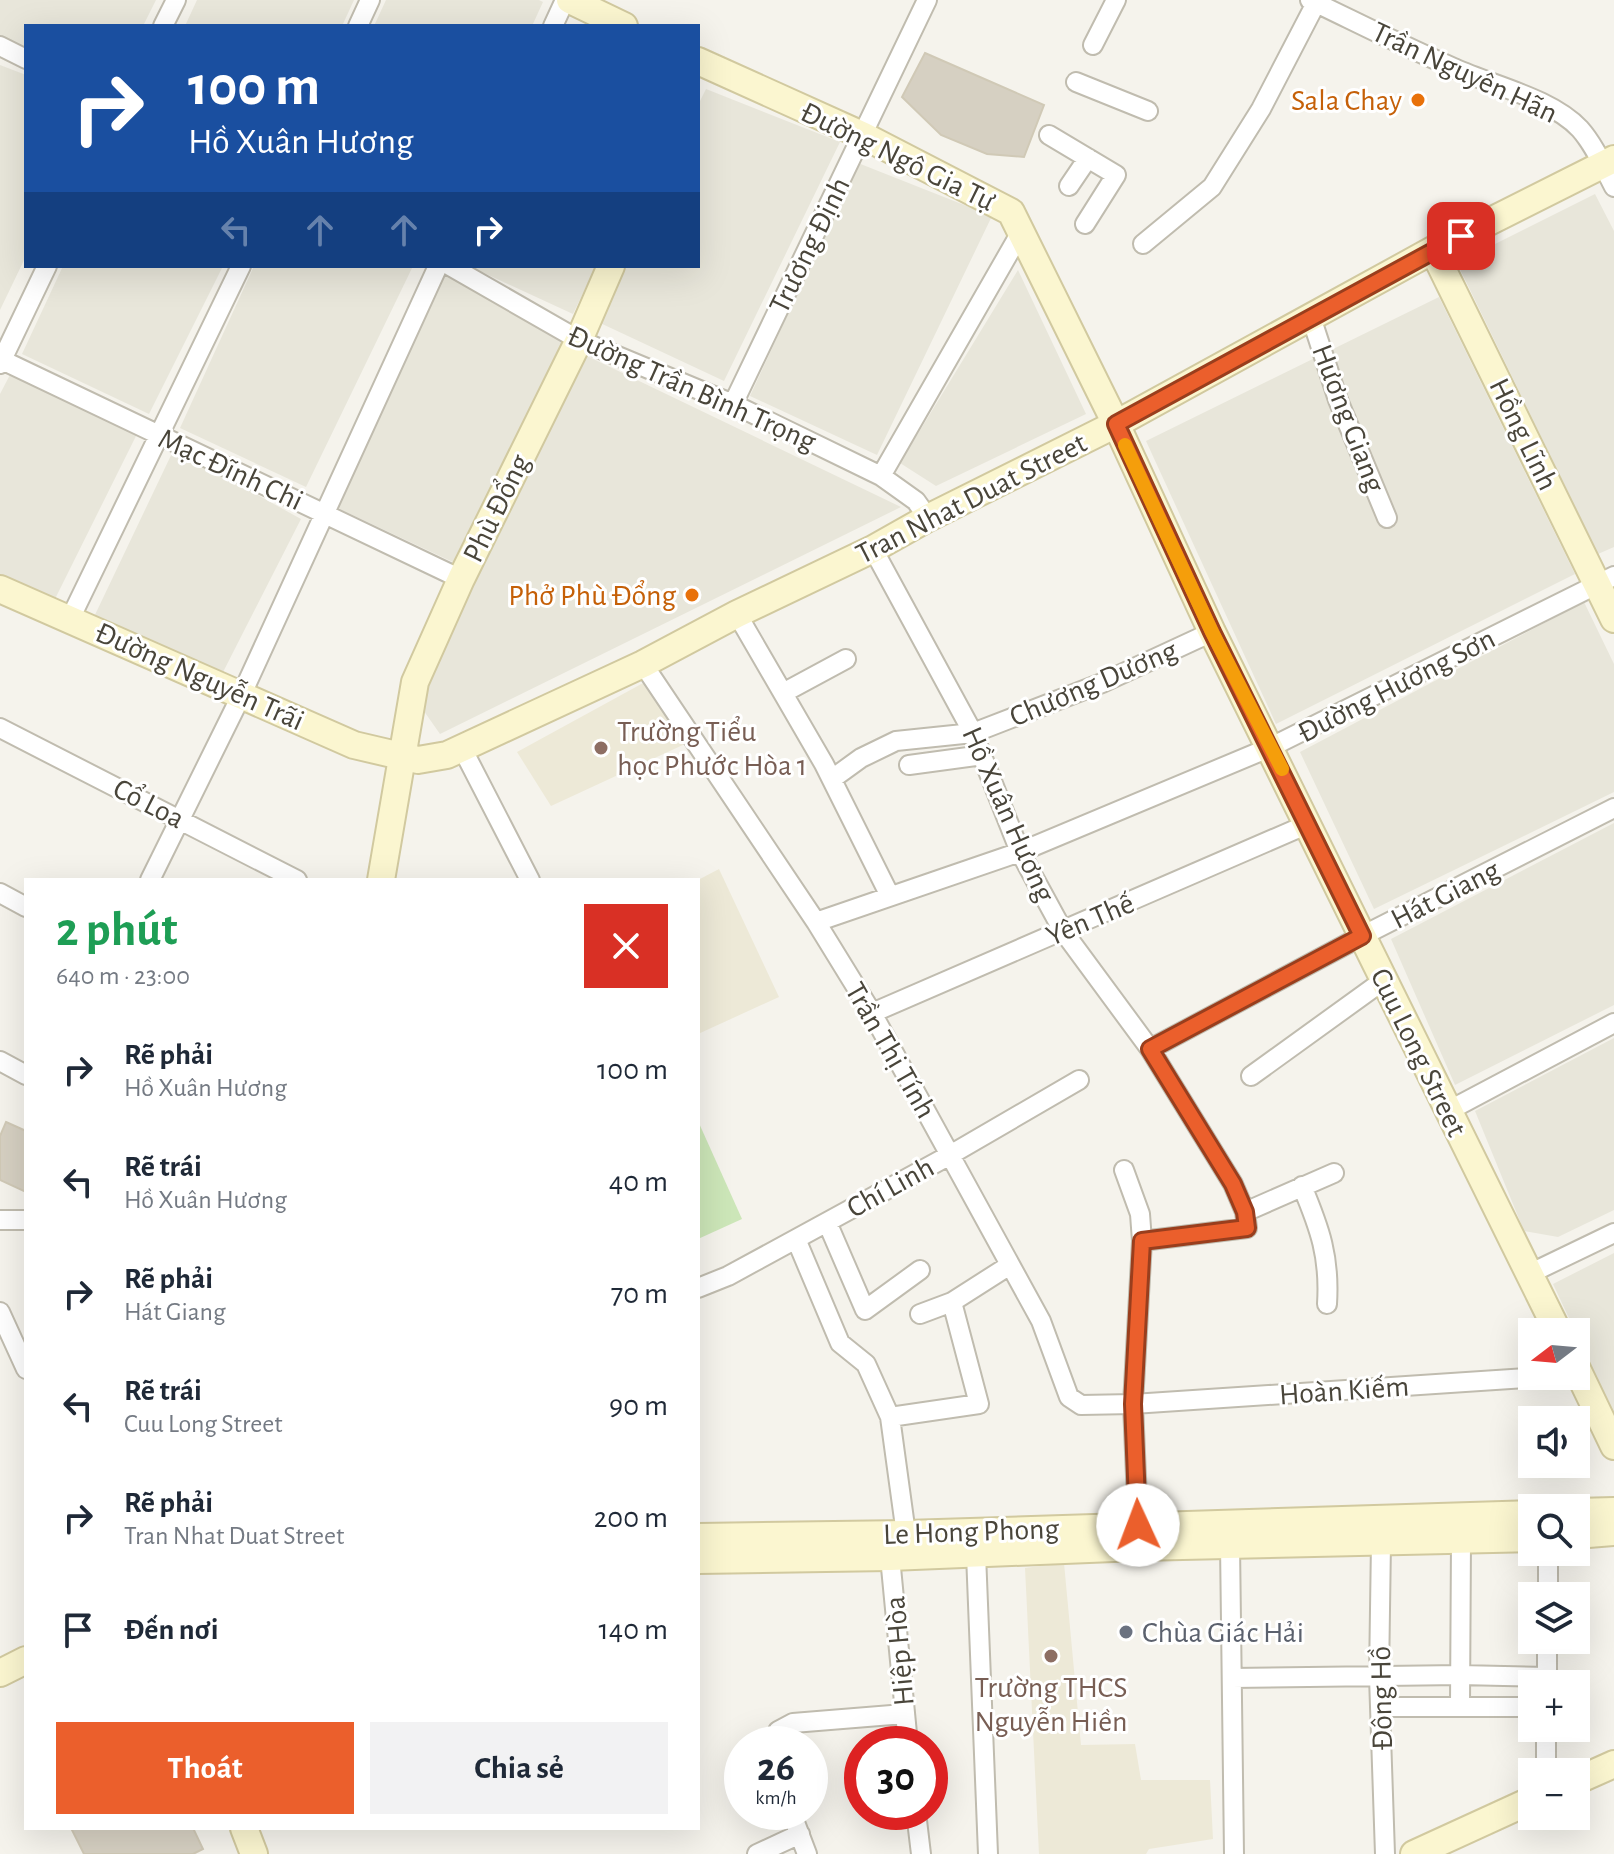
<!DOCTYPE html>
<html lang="vi">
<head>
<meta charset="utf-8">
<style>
  body { margin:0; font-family:"Alegreya Sans",sans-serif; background:#f2f2f3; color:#1f2937; height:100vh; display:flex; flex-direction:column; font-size:30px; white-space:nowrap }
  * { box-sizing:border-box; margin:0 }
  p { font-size:26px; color:#747a83 }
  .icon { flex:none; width:44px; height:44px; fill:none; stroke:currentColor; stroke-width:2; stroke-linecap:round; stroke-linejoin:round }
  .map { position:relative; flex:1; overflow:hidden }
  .details { position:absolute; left:24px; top:878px; width:676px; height:952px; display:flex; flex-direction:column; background:#fff; border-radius:0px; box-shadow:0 8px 32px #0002 }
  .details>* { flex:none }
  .top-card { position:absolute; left:24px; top:24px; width:676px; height:244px; border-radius:0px; box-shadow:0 8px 32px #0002; background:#1a4fa0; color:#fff; overflow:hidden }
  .needle { width:52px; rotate:254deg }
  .tools { position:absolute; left:1518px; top:1318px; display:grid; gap:16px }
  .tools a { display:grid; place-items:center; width:72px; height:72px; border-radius:0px; background:#fff; box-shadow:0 8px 32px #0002; font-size:40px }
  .speed { position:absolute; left:724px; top:1726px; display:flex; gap:16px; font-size:40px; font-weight:700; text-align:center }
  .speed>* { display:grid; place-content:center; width:104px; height:104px; border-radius:50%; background:#fff; box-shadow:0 8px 32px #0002; line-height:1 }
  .speed small { font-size:20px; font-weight:400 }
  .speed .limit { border:12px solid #d22; background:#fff; color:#111 }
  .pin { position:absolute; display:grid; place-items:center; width:68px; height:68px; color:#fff; margin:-34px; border-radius:16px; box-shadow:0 4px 12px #0006 }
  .me { position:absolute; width:88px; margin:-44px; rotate:358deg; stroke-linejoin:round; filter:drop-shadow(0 0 6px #0008) }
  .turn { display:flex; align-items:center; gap:28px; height:168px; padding:0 32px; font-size:36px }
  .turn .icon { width:104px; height:104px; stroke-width:2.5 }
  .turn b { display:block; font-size:56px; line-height:68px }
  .lanes { display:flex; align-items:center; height:76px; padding:0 32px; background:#0003; justify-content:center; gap:40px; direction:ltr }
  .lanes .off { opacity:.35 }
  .round { display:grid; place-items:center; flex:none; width:84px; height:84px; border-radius:0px; background:#f2f2f3 }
  .headline { display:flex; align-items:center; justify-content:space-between; height:136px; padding:0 32px }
  h1 { font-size:48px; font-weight:600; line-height:60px; color:#1e9e55 }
  .primary-button { display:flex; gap:16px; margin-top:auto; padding:16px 32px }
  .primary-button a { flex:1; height:92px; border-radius:0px; background:#eb5f2c; color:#fff; font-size:32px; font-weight:600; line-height:92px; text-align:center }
  .primary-button a+a { background:#f2f2f3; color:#1f2937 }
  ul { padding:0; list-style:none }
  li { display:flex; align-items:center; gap:24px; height:112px; padding:0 32px }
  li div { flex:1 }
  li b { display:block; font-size:30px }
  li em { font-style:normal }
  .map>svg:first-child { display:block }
  .residential { fill:#e8e6da }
  .education { fill:#ede9d7 }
  .green { fill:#cce6b8 }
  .building { fill:#d6d0c2; stroke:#d0c9b6; stroke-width:2 }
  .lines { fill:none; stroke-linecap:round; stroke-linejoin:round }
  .street-casing { stroke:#c0bcaf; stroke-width:22 }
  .secondary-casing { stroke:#d1c99f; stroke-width:30 }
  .street { stroke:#fff; stroke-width:18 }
  .secondary { stroke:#fbf6d0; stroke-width:26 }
  .route-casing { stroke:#993e1d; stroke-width:20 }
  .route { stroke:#eb5f2c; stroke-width:14 }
  .slow { stroke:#f59e0b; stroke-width:14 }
  .food-dot { fill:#e8710a; stroke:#fff; stroke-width:3 }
  .education-dot { fill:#8d6e63; stroke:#fff; stroke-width:3 }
  .worship-dot { fill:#6b7280; stroke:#fff; stroke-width:3 }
  .labels { text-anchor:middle; stroke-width:6; stroke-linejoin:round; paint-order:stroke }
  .street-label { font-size:30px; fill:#49453a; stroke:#fff }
  .food-label { font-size:30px; fill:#c56008; stroke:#fff; text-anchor:end }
  .education-label { font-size:30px; fill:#785e54; stroke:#fff; text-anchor:start }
  .worship-label { font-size:30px; fill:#5b616d; stroke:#fff; text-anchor:start }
</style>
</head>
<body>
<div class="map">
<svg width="1614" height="1854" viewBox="0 0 1614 1854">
  <rect width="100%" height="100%" fill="#f5f3ec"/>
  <!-- residential -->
  <path class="residential" d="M0 0H156L143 26H26V51L0 39Z
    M197 0H354L342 26H185Z
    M386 0H539L543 2 532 26H374Z
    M0 65 26 75V256L0 310Z
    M706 89 840 142 724 381 598 322 623 266H698V105Z
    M858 163 992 216 877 455 750 396Z
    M1595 194 1614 231V547L1598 554 1457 263Z
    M63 266H223L149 414 22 354Z
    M254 266H413L306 487 180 428Z
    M469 266H596L573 314Z
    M1018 270 1086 414 936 486 900 463Z
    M439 272 573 325 457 564 331 505Z
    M1439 297 1575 574 1276 724 1146 441Z
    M585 355 901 507 440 734 419 704 470 585Z
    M13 369 138 432 52 605 0 579V394Z
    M174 449 301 519 218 682 93 619Z
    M1584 602 1614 664V792L1374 909 1300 752Z
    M1614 823V1005L1455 1085 1391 939Z
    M1614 1038V1210L1558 1237 1524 1231 1475 1111Z
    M1614 1253V1414L1553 1284Z"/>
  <!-- education -->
  <path class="education" d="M645 682 685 744 551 806 517 752Z
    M719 869 779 997 698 1034V880Z
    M1064 1563 1081 1745 1135 1744 1141 1780H1210L1213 1839 1149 1849 1146 1854H1039L1025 1568Z"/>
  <!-- green -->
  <path class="green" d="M698 1121 742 1219 698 1239Z"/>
  <!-- building -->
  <path class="building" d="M925 53 1044 105 1024 157 987 154 941 135 902 97Z
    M6 1122 26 1131V1192L0 1180V1136Z
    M71 1828H193L203 1849 193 1854H84Z"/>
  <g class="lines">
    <!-- street casing -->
    <g class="street-casing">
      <path id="street" d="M1310 0C1358 23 1405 47 1454 68 1493 86 1551 98 1580 129 1595 146 1604 168 1614 187
        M163 26 176 0
        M358 26 370 0
        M553 26 565 0
        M1093 45 1116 0
        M0 46 26 59
        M1076 82 1148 111
        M1049 135 1116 175 1085 224
        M1069 186 1088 158
        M1143 244 1212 187 1261 109 1316 3
        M450 266 579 340 733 404 881 476 916 501 928 518
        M1311 317 1338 400 1387 518
        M0 359 461 579
        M0 364 47 266
        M733 404 927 0
        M881 476 1021 232
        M873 549 973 733 1020 852 1063 931 1150 1049 1233 1184 1245 1212 1247 1228 1142 1241
        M737 614 824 764 890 896
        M70 619 241 266
        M643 664 816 922 872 1013 1041 1321 1069 1397 1081 1405 1133 1404 1555 1376
        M783 693 846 659
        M0 728 297 880
        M463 750 530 880
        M909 765 983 755
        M832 779 861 758 896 741 973 733 1102 683 1212 632
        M150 880 241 696 438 266
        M0 893 26 907
        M816 922 1020 852 1271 747 1614 576
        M872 1013 1308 824
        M1150 1049 1362 936 1614 808
        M0 1061 26 1075
        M1251 1076 1384 980
        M1448 1111 1614 1023
        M1124 1170 1140 1214 1142 1241 1133 1404 1138 1525
        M1302 1186C1320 1229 1330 1257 1327 1304
        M1245 1212 1334 1173
        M0 1220H26
        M827 1222 865 1310 920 1270
        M796 1239 840 1343 866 1364 890 1417 906 1534
        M1529 1274 1614 1233
        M698 1288 728 1276 950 1155 1079 1080
        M0 1312 26 1369
        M920 1314 952 1302 1010 1265
        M890 1417 979 1404 952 1302
        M1381 1542 1379 1677 1385 1854
        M1230 1545 1234 1854
        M976 1554 988 1854
        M890 1557 908 1744
        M1548 1596V1552
        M1232 1678 1460 1675 1547 1677
        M1547 1684V1640
        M1460 1705 1461 1540
        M1380 1707H1532
        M774 1744 778 1731 793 1723 904 1714
        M1546 1772V1728
        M791 1812 807 1854
        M916 1812 921 1854
        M757 1854 800 1834"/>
    </g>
    <!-- secondary casing -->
    <g class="secondary-casing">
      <path id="secondary" d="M570 0 624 26
        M698 61 862 135 1011 212 1116 424 1212 632 1558 1332
        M1433 250 1614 619
        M0 589 354 745 418 760 447 755 643 664 737 614 873 549 928 518 1116 424 1433 250 1614 159
        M381 880 415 682 461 579 579 340 611 266
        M1576 1367 1614 1446
        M1576 1512 1614 1511
        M1576 1535 1614 1532
        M698 1537 906 1534 1532 1514
        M698 1560 890 1557 1138 1547 1532 1538
        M0 1673 26 1660
        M1576 1781 1614 1764
        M244 1828 254 1854
        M1414 1854 1532 1800"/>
    </g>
    <!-- street -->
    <use href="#street" class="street"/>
    <!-- secondary -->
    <use href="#secondary" class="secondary"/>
  </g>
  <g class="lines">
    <!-- route casing -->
    <g class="route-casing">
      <path id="route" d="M1138 1525 1133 1404 1142 1241 1247 1228 1245 1212 1233 1184 1150 1049 1362 936 1212 632 1116 424 1461 236"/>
    </g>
    <!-- route -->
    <use href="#route" class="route"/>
    <!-- slow -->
    <path class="slow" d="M1125 445 1212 632 1282 769"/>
  </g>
  <!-- markers -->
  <g class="food-dot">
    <circle cx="1418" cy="100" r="8"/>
    <circle cx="692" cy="595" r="8"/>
  </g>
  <g class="education-dot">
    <circle cx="601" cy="748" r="8"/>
    <circle cx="1051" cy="1656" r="8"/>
  </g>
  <circle class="worship-dot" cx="1126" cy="1632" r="8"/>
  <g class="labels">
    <!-- street labels -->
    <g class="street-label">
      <text transform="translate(1465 72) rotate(25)" y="10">Trần Nguyên Hãn</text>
      <text transform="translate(898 156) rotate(26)" y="10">Đường Ngô Gia Tự</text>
      <text transform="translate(809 245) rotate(-64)" y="10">Trương Định</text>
      <text transform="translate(692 388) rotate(24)" y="10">Đường Trần Bình Trọng</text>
      <text transform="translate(1349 418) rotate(69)" y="10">Hương Giang</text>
      <text transform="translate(1524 434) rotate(64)" y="10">Hồng Lĩnh</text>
      <text transform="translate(231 469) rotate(25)" y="10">Mạc Đĩnh Chi</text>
      <text transform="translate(971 498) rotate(-27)" y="10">Tran Nhat Duat Street</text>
      <text transform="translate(496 508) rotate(-64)" y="10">Phù Đổng</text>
      <text transform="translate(200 676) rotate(24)" y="10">Đường Nguyễn Trãi</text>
      <text transform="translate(1093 683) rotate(-23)" y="10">Chương Dương</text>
      <text transform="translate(1396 685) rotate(-27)" y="10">Đường Hương Sơn</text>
      <text transform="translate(149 803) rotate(27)" y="10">Cổ Loa</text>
      <text transform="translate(1009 814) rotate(66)" y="10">Hồ Xuân Hương</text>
      <text transform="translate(1445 894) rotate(-27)" y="10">Hát Giang</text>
      <text transform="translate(1090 919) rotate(-23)" y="10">Yên Thế</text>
      <text transform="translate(891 1050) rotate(60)" y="10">Trần Thị Tính</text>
      <text transform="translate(1419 1052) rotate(64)" y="10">Cuu Long Street</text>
      <text transform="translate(890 1187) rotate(-29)" y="10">Chí Linh</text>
      <text transform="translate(1344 1390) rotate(-4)" y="10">Hoàn Kiếm</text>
      <text transform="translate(971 1531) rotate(-2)" y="10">Le Hong Phong</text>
      <text transform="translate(899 1651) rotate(-95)" y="10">Hiệp Hòa</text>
      <text transform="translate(1381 1698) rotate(-91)" y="10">Đông Hồ</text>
    </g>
    <!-- food labels -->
    <g class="food-label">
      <text x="1402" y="110">Sala Chay</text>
      <text x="676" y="605">Phở Phù Đổng</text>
    </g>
    <!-- education labels -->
    <g class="education-label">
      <text x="617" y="741">Trường Tiểu<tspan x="617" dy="34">học Phước Hòa 1</tspan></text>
      <text x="1051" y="1697" text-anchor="middle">Trường THCS<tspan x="1051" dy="34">Nguyễn Hiền</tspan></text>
    </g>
    <!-- worship labels -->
    <g class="worship-label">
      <text x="1142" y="1642">Chùa Giác Hải</text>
    </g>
  </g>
</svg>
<div class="tools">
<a><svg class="needle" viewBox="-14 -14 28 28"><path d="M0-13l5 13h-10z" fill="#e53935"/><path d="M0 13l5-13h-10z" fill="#747a83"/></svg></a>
<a><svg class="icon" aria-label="sound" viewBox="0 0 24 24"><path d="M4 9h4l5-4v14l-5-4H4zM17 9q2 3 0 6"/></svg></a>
<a><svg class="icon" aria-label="search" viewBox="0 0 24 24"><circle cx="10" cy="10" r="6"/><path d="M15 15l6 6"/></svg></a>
<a><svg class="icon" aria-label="layers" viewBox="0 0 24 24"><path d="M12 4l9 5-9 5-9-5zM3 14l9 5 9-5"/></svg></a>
<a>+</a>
<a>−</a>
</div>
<div class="speed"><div>26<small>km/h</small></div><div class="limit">30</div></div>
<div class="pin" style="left:1461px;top:236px;background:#d93025"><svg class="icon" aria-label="arrive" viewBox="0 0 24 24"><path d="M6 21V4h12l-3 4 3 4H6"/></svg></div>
<svg class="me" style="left:1138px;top:1525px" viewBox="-20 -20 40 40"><circle r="19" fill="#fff"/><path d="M0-13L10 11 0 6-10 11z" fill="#eb5f2c"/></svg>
<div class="top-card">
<div class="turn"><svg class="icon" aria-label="right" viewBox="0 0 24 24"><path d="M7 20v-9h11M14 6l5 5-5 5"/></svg><div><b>100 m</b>Hồ Xuân Hương</div></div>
<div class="lanes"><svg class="icon off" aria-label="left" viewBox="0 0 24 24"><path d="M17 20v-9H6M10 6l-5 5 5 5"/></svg><svg class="icon off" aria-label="ahead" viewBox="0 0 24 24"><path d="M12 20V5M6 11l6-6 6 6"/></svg><svg class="icon off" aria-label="ahead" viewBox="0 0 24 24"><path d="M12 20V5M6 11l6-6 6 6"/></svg><svg class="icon" aria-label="right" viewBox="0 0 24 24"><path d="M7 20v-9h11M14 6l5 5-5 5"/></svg></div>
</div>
<section class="details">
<div class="headline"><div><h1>2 phút</h1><p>640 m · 23:00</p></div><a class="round" style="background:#d93025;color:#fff"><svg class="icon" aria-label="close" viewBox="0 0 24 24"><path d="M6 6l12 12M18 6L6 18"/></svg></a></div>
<ul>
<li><svg class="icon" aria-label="right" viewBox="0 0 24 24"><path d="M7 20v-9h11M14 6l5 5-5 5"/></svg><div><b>Rẽ phải</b><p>Hồ Xuân Hương</p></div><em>100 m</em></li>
<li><svg class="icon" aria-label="left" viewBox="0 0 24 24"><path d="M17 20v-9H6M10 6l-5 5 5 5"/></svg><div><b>Rẽ trái</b><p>Hồ Xuân Hương</p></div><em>40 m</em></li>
<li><svg class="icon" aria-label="right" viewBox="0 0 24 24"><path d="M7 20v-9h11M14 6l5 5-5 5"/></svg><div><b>Rẽ phải</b><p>Hát Giang</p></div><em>70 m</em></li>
<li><svg class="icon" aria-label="left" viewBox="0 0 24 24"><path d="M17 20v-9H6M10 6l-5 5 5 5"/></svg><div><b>Rẽ trái</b><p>Cuu Long Street</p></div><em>90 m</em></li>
<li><svg class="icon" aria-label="right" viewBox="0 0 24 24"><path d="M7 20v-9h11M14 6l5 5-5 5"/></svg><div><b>Rẽ phải</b><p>Tran Nhat Duat Street</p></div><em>200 m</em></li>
<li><svg class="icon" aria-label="arrive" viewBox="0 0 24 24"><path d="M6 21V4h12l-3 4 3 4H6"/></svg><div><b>Đến nơi</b></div><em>140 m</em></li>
</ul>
<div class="primary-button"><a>Thoát</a><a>Chia sẻ</a></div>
</section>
</div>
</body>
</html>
